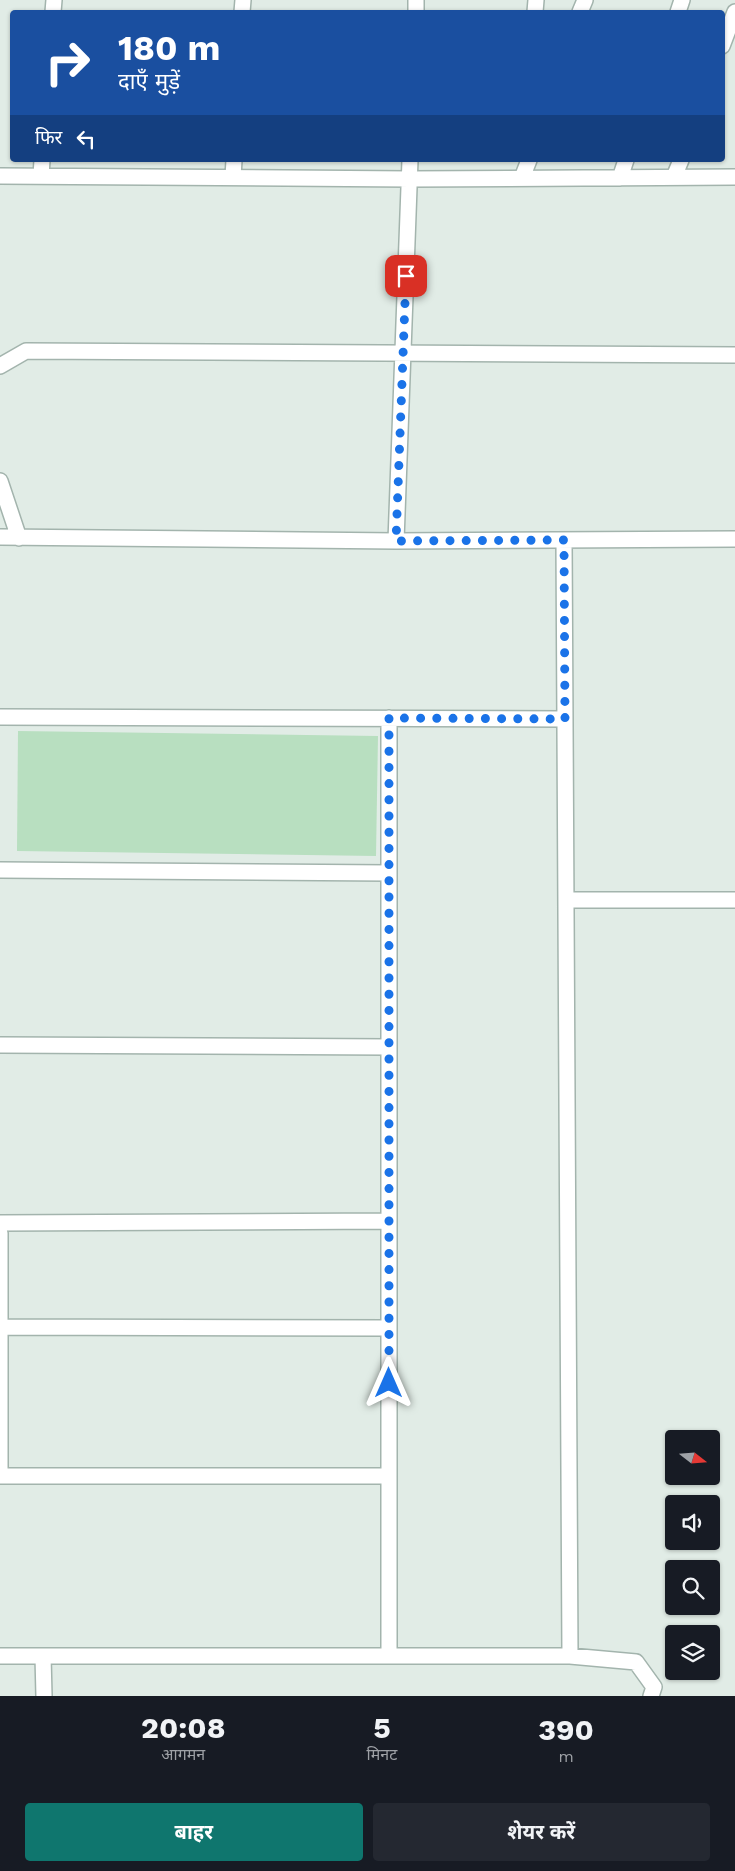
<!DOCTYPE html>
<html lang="hi">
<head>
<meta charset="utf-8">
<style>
  body { margin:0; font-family:"Work Sans","Noto Sans Devanagari",sans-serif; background:#242831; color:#f1f3f6; height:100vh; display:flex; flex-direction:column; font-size:19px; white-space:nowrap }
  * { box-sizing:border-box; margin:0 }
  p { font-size:16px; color:#9ea1a6 }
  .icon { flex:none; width:28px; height:28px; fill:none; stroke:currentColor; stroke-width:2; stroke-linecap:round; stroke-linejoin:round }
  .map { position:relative; height:1696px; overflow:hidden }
  .side { display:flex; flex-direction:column; background:#171b24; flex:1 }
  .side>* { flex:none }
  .hud { position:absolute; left:10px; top:10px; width:715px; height:152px; border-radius:5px; box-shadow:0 1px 4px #0004; background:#1a4fa0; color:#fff; overflow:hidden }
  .needle { width:32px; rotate:107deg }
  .controls { position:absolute; left:665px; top:1430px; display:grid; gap:10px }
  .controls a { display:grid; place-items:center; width:55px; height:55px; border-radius:5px; background:#171b24; box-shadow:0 1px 4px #0004; font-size:25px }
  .pin { position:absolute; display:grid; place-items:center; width:42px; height:42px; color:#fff; margin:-21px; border-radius:10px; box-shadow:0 2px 8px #0006 }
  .me { position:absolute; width:55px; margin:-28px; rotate:0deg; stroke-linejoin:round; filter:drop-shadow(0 0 4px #0008) }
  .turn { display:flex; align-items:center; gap:18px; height:105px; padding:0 25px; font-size:22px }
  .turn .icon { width:65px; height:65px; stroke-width:2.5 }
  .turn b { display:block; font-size:35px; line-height:42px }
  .then { display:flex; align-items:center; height:48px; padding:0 25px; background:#0003; gap:10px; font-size:19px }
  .eta { display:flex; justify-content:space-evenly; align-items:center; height:85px; text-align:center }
  .eta b { font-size:30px; font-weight:700; line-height:35px }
  .cta { display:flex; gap:10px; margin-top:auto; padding:10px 25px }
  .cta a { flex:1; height:58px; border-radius:5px; background:#0f766e; color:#fff; font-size:20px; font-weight:700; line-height:58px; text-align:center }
  .cta a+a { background:#242831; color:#f1f3f6 }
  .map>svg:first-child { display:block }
  .green { fill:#b8dfc0 }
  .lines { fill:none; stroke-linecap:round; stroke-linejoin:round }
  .street-casing { stroke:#a3b4ad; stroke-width:18 }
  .street { stroke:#fff; stroke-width:15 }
  .route { stroke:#1a73e8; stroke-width:9; stroke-dasharray:0 16.2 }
</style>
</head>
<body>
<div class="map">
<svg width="735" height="1696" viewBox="0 0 735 1696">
  <rect width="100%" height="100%" fill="#e1ece6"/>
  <!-- green -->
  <path class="green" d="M18 731 378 736 376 856 17 851Z"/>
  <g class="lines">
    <!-- street casing -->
    <g class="street-casing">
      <path id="street" d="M53 12 54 0
        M242 12 243 0
        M416 12V0
        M535 12 536 0
        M580 12 585 0
        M678 12 682 0
        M722 46 735 12
        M0 176 410 179 735 177
        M41 176 42 160
        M233 177 234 160
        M674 177 681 160
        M522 178 529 160
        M620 178 626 160
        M0 366 26 351 735 355
        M0 481 19 538
        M0 537 396 541 735 539
        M564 540 570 1656
        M396 541 410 160
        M0 717 565 719
        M389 718V1656
        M0 870 389 873
        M566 900H735
        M0 1045 389 1047
        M0 1223 389 1221
        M0 1233V1476
        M0 1327 389 1328
        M0 1476H389
        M0 1656H570L636 1662 654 1687 651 1696
        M43 1656 44 1696"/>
    </g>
    <!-- street -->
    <use href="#street" class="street"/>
  </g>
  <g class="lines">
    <!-- route -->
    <path class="route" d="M389 1383V718L565 719 564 540 396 541 406 276"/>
  </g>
</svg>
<div class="controls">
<a><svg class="needle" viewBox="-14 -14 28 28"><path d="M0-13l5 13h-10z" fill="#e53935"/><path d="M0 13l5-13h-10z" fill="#9ea1a6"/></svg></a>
<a><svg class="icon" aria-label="sound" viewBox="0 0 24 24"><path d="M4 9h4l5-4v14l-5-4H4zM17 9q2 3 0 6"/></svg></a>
<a><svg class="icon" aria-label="search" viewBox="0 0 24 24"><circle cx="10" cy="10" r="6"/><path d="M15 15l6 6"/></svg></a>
<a><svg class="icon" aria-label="layers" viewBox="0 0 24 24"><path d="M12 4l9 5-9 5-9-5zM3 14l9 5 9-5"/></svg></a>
</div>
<div class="pin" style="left:406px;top:276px;background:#d93025"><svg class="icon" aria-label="arrive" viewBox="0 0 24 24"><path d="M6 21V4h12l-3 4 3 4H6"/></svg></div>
<svg class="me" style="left:389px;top:1383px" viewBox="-20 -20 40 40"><path d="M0-17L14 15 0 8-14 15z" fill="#1a73e8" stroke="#fff" stroke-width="4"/></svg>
<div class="hud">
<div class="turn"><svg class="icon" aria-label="right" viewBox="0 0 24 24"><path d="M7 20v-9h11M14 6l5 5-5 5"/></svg><div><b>180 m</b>दाएँ मुड़ें</div></div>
<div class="then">फिर<svg class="icon" aria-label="left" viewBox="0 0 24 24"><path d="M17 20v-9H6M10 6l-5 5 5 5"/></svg></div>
</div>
</div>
<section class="side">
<div class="eta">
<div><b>20:08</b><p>आगमन</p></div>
<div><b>5</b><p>मिनट</p></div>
<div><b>390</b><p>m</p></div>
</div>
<div class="cta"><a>बाहर</a><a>शेयर करें</a></div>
</section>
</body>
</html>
